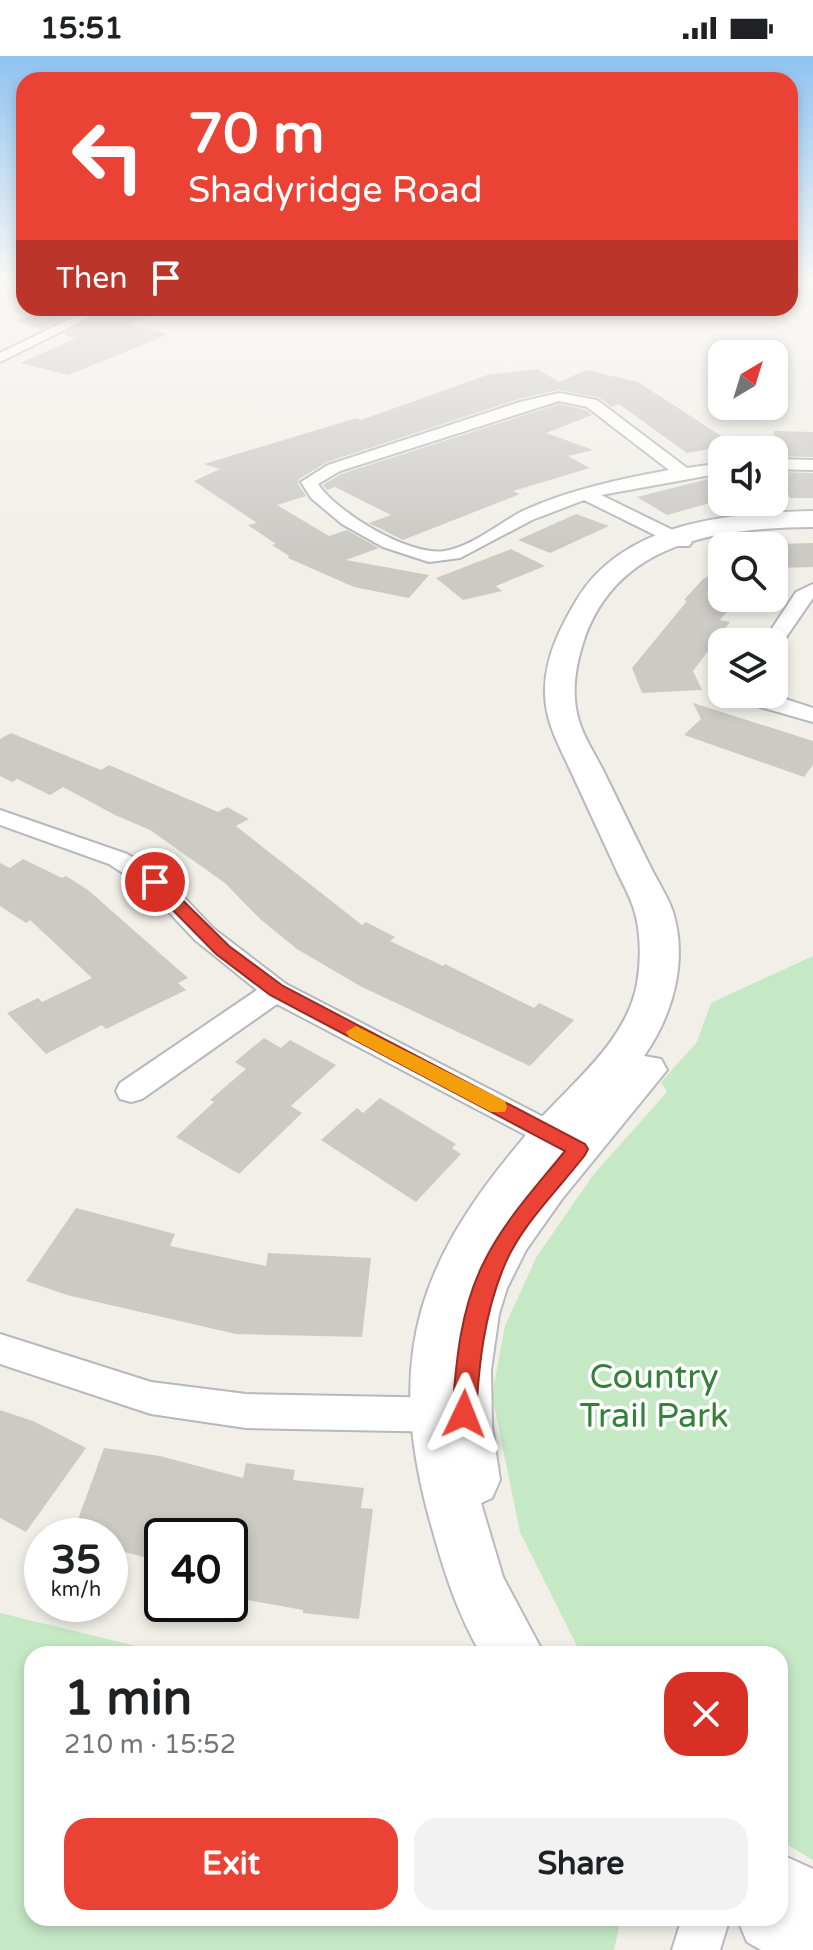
<!DOCTYPE html>
<html lang="en">
<head>
<meta charset="utf-8">
<style>
  body { margin:0; font-family:"Varela Round",sans-serif; background:#f2f2f2; color:#202124; height:100vh; display:flex; flex-direction:column; font-size:30px; white-space:nowrap }
  * { box-sizing:border-box; margin:0 }
  p { font-size:26px; color:#757577 }
  .icon { flex:none; width:44px; height:44px; fill:none; stroke:currentColor; stroke-width:2; stroke-linecap:round; stroke-linejoin:round }
  .map { position:relative; flex:1; overflow:hidden }
  .details { position:absolute; left:24px; top:1590px; width:764px; height:280px; display:flex; flex-direction:column; background:#fff; border-radius:24px; box-shadow:0 4px 12px #0003 }
  .details>* { flex:none }
  .guide { position:absolute; left:16px; top:16px; width:782px; height:244px; border-radius:24px; box-shadow:0 4px 12px #0003; background:#ea4335; color:#fff; overflow:hidden }
  .needle { width:52px; rotate:38deg }
  .tools { position:absolute; left:708px; top:284px; display:grid; gap:16px }
  .tools a { display:grid; place-items:center; width:80px; height:80px; border-radius:16px; background:#fff; box-shadow:0 4px 12px #0003; font-size:40px }
  .speed { position:absolute; left:24px; top:1462px; display:flex; gap:16px; font-size:40px; font-weight:700; text-align:center }
  .speed>* { display:grid; place-content:center; width:104px; height:104px; border-radius:50%; background:#fff; box-shadow:0 4px 12px #0003; line-height:1 }
  .speed small { font-size:20px; font-weight:400 }
  .speed .limit { border:4px solid #111; border-radius:12px; background:#fff; color:#111 }
  .pin { position:absolute; display:grid; place-items:center; width:68px; height:68px; color:#fff; margin:-34px; border:4px solid #fff; border-radius:50%; box-shadow:0 2px 8px #0007 }
  .me { position:absolute; width:88px; margin:-44px; rotate:2deg; stroke-linejoin:round; filter:drop-shadow(0 0 6px #0008) }
  .turn { display:flex; align-items:center; gap:28px; height:168px; padding:0 40px; font-size:36px }
  .turn .icon { width:104px; height:104px; stroke-width:2.5 }
  .turn b { display:block; font-size:56px; line-height:68px }
  .then { display:flex; align-items:center; height:76px; padding:0 40px; background:#0003; gap:16px; font-size:30px }
  .round { display:grid; place-items:center; flex:none; width:84px; height:84px; border-radius:24px; background:#f2f2f2 }
  .head { display:flex; align-items:center; justify-content:space-between; height:136px; padding:0 40px }
  h1 { font-size:48px; font-weight:800; line-height:60px }
  .action { display:flex; gap:16px; margin-top:auto; padding:16px 40px }
  .action a { flex:1; height:92px; border-radius:24px; background:#ea4335; color:#fff; font-size:32px; font-weight:800; line-height:92px; text-align:center }
  .action a+a { background:#f2f2f2; color:#202124 }
  .status { display:flex; justify-content:space-between; align-items:center; height:56px; padding:0 40px; background:#fff; direction:ltr }
  .status svg { height:22px; fill:currentColor }
  .map>svg:first-child { display:block }
  .green { fill:#c5e8c5 }
  .building { fill:#cccac5 }
  .lines { fill:none; stroke-linecap:round; stroke-linejoin:round }
  .street-casing { stroke:#b5b8bc; stroke-width:4 }
  .secondary-casing { stroke:#b6babf; stroke-width:4 }
  .street { fill:#fff; fill-rule:evenodd }
  .secondary { fill:#fff; fill-rule:evenodd }
  .route { fill:#ea4335; stroke:#982c22; stroke-width:2 }
  .slow { fill:#f59e0b }
  .labels { text-anchor:middle; stroke-width:7; stroke-linejoin:round; paint-order:stroke }
  .near-park-label { font-size:34px; fill:#348238; stroke:#fff }
</style>
</head>
<body>
<div class="status"><b>15:51</b><svg viewBox="0 0 49 12"><path d="M0 12V9h3v3zM5 12V6h3v6zM10 12V3h3v9zM15 12V0h3v12zM26 1h20v11H26zM47 4h2v5h-2z"/></svg></div>
<div class="map">
<svg width="813" height="1894" viewBox="0 0 813 1894">
  <rect width="100%" height="100%" fill="#f1efe8"/>
  <!-- green -->
  <path class="green" d="M813 900V1804L780 1784V1598H581L520 1476 492 1339 505 1270 537 1200 594 1118 667 1036 661 1026 697 986 711 947Z
    M0 1557 169 1598H32V1862H621L614 1894H0Z"/>
  <!-- building -->
  <path class="building" d="M52 252H85L42 273 14 265Z
    M111 252H161L162 257 128 268 169 278 68 319 20 307 76 282 62 278Z
    M538 313 559 326 586 314 638 326 735 389 687 397 619 348 612 351 598 341 558 334 519 343 327 406 299 423 298 428 306 440 277 449 329 480 347 474 379 492 346 504 429 519 409 542 354 531 288 502 289 500 272 489 276 488 248 469 257 467 194 425 220 413 204 408 357 362 361 364 487 319Z
    M559 348 586 354 592 359 546 377 593 394 568 400 590 412 513 435 520 438 403 484 369 467 391 459 335 431 327 434 323 429 341 418Z
    M774 375 813 376V401L774 400Z
    M777 416 813 417V442H790Z
    M708 423 722 430V454L710 447 667 459 637 441Z
    M576 458 609 470 550 497 518 484Z
    M813 487V511L779 512 774 503V488Z
    M511 493 545 510 496 530 502 535 463 544 436 522Z
    M722 513V542H739L720 564 730 566 693 615 702 634 642 637 632 612 687 545 684 544 703 523Z
    M693 647 813 685V709L804 721 684 679 701 663Z
    M11 677 101 714 109 709 218 756 227 751 249 763 236 770 362 869 366 866 395 881 390 885 443 910 445 908 534 952 539 947 574 964 530 1010 360 930 297 893 260 863 225 827 150 774 115 759 63 731 50 739 17 723 12 726 0 720V683Z
    M23 803 62 822 66 820 88 834 188 922 178 927 186 934 106 973 102 969 46 998 7 957 38 942 42 946 92 922 30 864 26 867 0 850V807L10 812Z
    M264 982 281 992 290 984 336 1009 291 1050 302 1057 239 1118 176 1081 214 1046 210 1044 246 1013 235 1006Z
    M380 1042 456 1088 452 1092 461 1098 416 1146 321 1084 357 1052 363 1057Z
    M76 1152 175 1178 170 1190 266 1210 268 1197 371 1202 362 1281 236 1278 67 1239 26 1225Z
    M0 1354 33 1365 86 1392 26 1476 0 1462Z
    M104 1392 160 1400 243 1422 246 1407 295 1414 293 1424 364 1432 361 1452 373 1453 359 1563 303 1557V1554L236 1542 244 1511 230 1509V1480H162V1506L110 1492V1480H72Z"/>
  <g class="lines">
    <!-- street casing -->
    <g class="street-casing">
      <path id="street" d="M92 252H108L0 306V297Z
        M559 337 597 344 687 412 722 407V417L601 439 689 482 692 486 689 490H677L584 444 532 464 460 502 429 506 383 491 342 468 311 442 301 426 328 409 520 346ZM559 345 587 351 669 414C621 423 572 433 527 453 501 465 474 490 445 495 410 501 336 456 318 428L340 415Z
        M774 403 813 404V414L774 413Z
        M813 528V542L780 590 774 592V586H763L796 536Z
        M746 638H770L813 652V666L757 650Z
        M0 754 127 798 164 820 213 872 286 928 578 1079 583 1087 578 1095 567 1099 556 1095 277 948 142 1043 131 1046 120 1043 116 1035 120 1027 257 934 195 884 146 832 109 808 0 769Z
        M0 1278 151 1326 246 1338 448 1342 461 1347 466 1359 461 1371 448 1376 246 1372 151 1358 0 1308Z
        M682 1862H730L720 1894H672Z"/>
    </g>
    <!-- secondary casing -->
    <g class="secondary-casing">
      <path id="secondary" d="M813 455V471C720 472 616 484 583 587 575 612 571 640 579 665 584 682 595 698 603 714 619 747 635 780 651 812 658 826 668 841 673 856 688 905 673 959 644 1000L661 1003 667 1014 562 1143 526 1194 507 1232 499 1258 491 1314 492 1370 500 1424 492 1442 481 1447 503 1521 544 1598H481C456 1555 443 1512 430 1465 383 1295 421 1200 533 1071 570 1028 626 987 637 928 641 906 641 878 635 857 631 841 621 825 615 811 599 776 583 741 567 707 555 682 544 660 545 632 546 600 560 572 576 545 623 465 730 457 813 455Z
        M780 1798 813 1813V1894H761L747 1886 737 1862H780Z"/>
    </g>
    <!-- street -->
    <use href="#street" class="street"/>
    <!-- secondary -->
    <use href="#secondary" class="secondary"/>
  </g>
  <!-- sky -->
  <linearGradient id="sky" x2="0" y2="1"><stop stop-color="#8fc3f1"/><stop offset="0.46" stop-color="#f9f8f5"/><stop offset="1" stop-color="#f9f8f5" stop-opacity="0"/></linearGradient>
  <rect width="813" height="489" fill="url(#sky)"/>
  <!-- route -->
  <path class="route" d="M155 821 161 823 229 890 283 930 585 1088 588 1093 585 1099C558 1134 519 1171 503 1213 484 1260 479 1308 476 1358L473 1366 464 1369 456 1366 452 1358C456 1307 460 1253 484 1206 504 1165 536 1131 565 1095L270 939 216 898 149 830 147 826Z"/>
  <!-- slow -->
  <path class="slow" d="M356 970 505 1045 507 1051 505 1056H491L349 981 346 976Z"/>
  <g class="labels">
    <!-- near-park labels -->
    <g class="near-park-label">
      <text x="654" y="1332">Country<tspan x="654" dy="39">Trail Park</tspan></text>
    </g>
  </g>
</svg>
<div class="tools">
<a><svg class="needle" viewBox="-14 -14 28 28"><path d="M0-13l5 13h-10z" fill="#e53935"/><path d="M0 13l5-13h-10z" fill="#757577"/></svg></a>
<a><svg class="icon" aria-label="sound" viewBox="0 0 24 24"><path d="M4 9h4l5-4v14l-5-4H4zM17 9q2 3 0 6"/></svg></a>
<a><svg class="icon" aria-label="search" viewBox="0 0 24 24"><circle cx="10" cy="10" r="6"/><path d="M15 15l6 6"/></svg></a>
<a><svg class="icon" aria-label="layers" viewBox="0 0 24 24"><path d="M12 4l9 5-9 5-9-5zM3 14l9 5 9-5"/></svg></a>
</div>
<div class="speed"><div>35<small>km/h</small></div><div class="limit">40</div></div>
<div class="pin" style="left:155px;top:826px;background:#d93025"><svg class="icon" aria-label="arrive" viewBox="0 0 24 24"><path d="M6 21V4h12l-3 4 3 4H6"/></svg></div>
<svg class="me" style="left:464px;top:1358px" viewBox="-20 -20 40 40"><path d="M0-17L14 15 0 8-14 15z" fill="#ea4335" stroke="#fff" stroke-width="4"/></svg>
<div class="guide">
<div class="turn"><svg class="icon" aria-label="left" viewBox="0 0 24 24"><path d="M17 20v-9H6M10 6l-5 5 5 5"/></svg><div><b>70 m</b>Shadyridge Road</div></div>
<div class="then">Then<svg class="icon" aria-label="arrive" viewBox="0 0 24 24"><path d="M6 21V4h12l-3 4 3 4H6"/></svg></div>
</div>
<section class="details">
<div class="head"><div><h1>1 min</h1><p>210 m · 15:52</p></div><a class="round" style="background:#d93025;color:#fff"><svg class="icon" aria-label="close" viewBox="0 0 24 24"><path d="M6 6l12 12M18 6L6 18"/></svg></a></div>
<div class="action"><a>Exit</a><a>Share</a></div>
</section>
</div>
</body>
</html>
